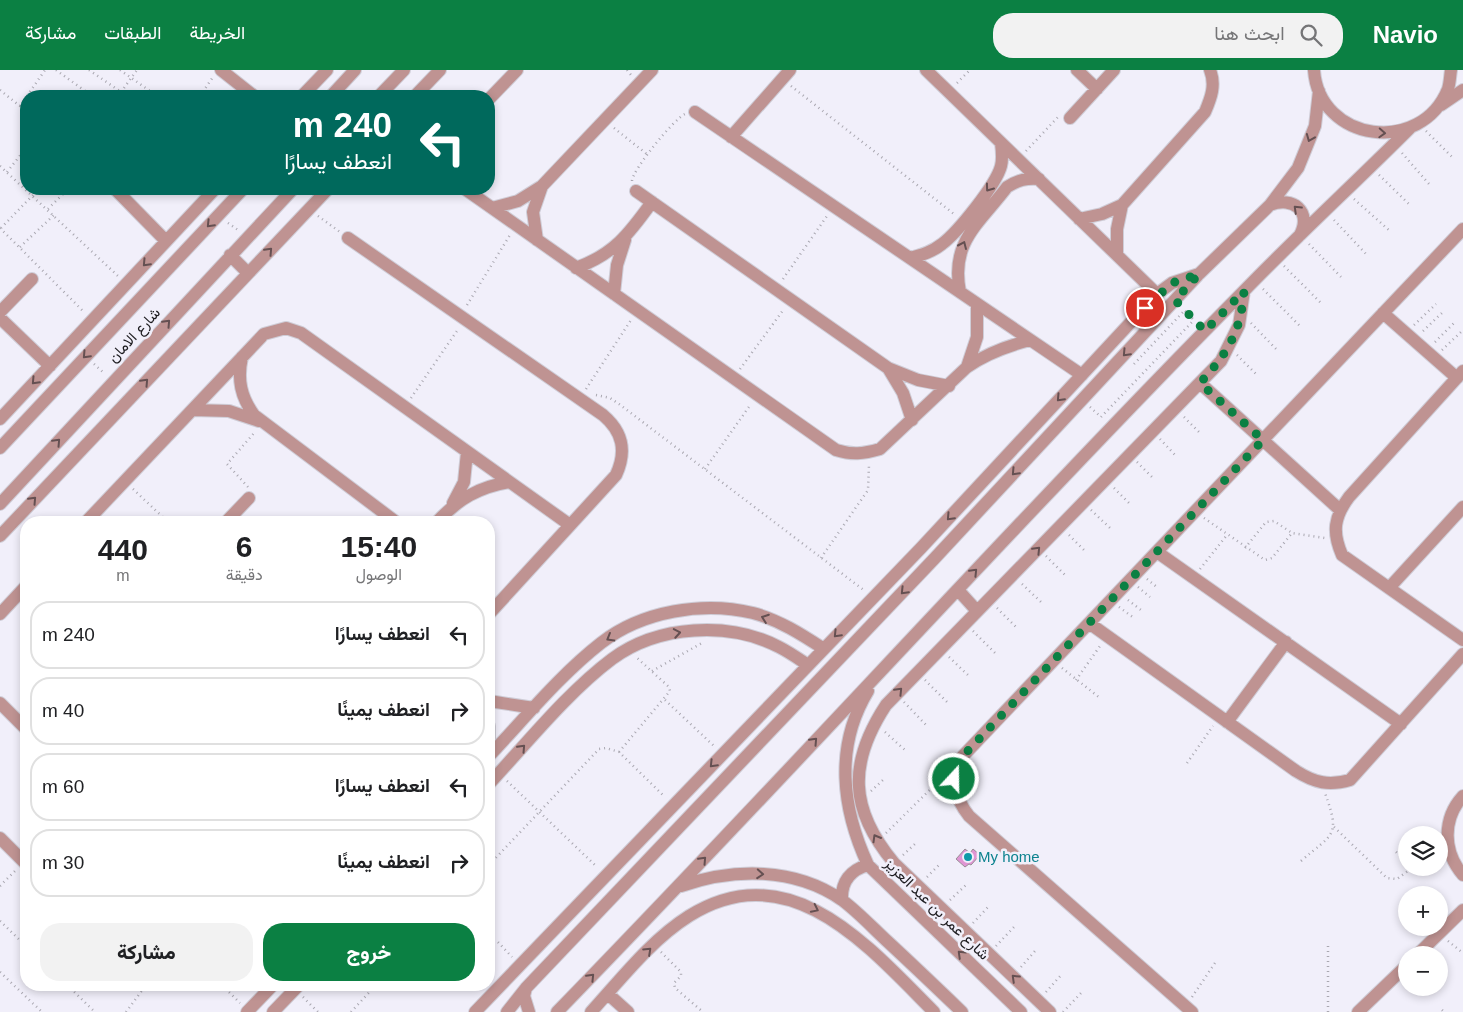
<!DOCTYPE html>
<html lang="ar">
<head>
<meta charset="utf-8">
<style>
  body { margin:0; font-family:Helvetica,Vazirmatn,sans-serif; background:#f2f2f2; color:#202124; direction:rtl; height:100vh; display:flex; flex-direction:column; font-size:19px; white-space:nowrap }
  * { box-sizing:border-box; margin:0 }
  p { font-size:16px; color:#757577 }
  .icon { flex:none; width:28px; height:28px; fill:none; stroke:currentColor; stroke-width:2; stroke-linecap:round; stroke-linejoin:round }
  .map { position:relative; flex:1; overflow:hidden; direction:ltr }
  .drawer { position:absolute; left:20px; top:446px; width:475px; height:475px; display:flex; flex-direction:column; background:#fff; border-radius:20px; box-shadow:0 2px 8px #0003; direction:rtl }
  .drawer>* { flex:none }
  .guide { position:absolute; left:20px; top:20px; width:475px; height:105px; border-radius:20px; box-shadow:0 2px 8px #0003; direction:rtl; background:#00695c; color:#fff; overflow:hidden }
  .buttons { position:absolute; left:1398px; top:756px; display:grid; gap:10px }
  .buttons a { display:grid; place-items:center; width:50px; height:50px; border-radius:50%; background:#fff; box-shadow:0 2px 8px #0003; font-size:25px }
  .pin { position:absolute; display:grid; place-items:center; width:42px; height:42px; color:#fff; margin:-21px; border:2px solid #fff; border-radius:50%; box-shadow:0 1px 5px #0007 }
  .me { position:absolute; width:55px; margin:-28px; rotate:21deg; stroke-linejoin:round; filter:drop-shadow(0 0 4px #0008) }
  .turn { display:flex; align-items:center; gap:18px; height:105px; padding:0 20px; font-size:22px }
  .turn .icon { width:65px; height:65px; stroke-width:2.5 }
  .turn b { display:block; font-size:35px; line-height:42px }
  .eta { display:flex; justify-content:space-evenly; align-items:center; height:85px; text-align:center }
  .eta b { font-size:30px; font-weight:800; line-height:35px }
  .button { display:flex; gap:10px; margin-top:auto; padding:10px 20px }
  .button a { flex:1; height:58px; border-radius:20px; background:#0b8043; color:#fff; font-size:20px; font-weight:800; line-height:58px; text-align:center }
  .button a+a { background:#f2f2f2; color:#202124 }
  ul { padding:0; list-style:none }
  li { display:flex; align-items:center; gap:15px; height:68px; margin:0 10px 8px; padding:0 10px; border:2px solid #e0e0e0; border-radius:20px }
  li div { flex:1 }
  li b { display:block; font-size:19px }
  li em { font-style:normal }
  header { display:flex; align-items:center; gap:30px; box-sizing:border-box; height:70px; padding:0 25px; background:#0b8043; color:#fff }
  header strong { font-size:24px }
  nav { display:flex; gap:28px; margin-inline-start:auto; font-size:18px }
  .search { width:350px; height:45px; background:#f2f2f2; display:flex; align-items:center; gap:12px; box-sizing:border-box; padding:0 18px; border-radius:20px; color:#757577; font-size:19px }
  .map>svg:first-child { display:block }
  .building { fill:#df95d3; stroke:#988f96 }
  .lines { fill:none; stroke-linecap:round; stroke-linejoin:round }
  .minor-casing { stroke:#cfcdd7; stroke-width:14 }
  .path { stroke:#aaa8b1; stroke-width:2.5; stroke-dasharray:1 4; stroke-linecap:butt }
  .minor { stroke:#bf9392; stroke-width:12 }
  .oneway { stroke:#655052 }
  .route { stroke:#0b8043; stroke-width:9; stroke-dasharray:0 16.2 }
  .culture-dot { fill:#0f9aa8; stroke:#f1effa; stroke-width:2 }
  .labels { text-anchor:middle; stroke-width:5; stroke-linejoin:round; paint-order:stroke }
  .street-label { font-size:15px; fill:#1b1a1e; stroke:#f1effa }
  .culture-label { font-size:15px; fill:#0d838f; stroke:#f1effa; text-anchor:start }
</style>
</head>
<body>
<header>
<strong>Navio</strong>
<div class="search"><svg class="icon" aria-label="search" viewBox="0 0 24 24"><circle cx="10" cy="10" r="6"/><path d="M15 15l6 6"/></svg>ابحث هنا</div>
<nav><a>الخريطة</a><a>الطبقات</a><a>مشاركة</a></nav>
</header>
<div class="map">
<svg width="1463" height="942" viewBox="0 0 1463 942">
  <rect width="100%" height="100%" fill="#f1effa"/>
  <!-- building -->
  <path class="building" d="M965 779 970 783 973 779 980 785 971 795 969 794 965 797 956 789Z"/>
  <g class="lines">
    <!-- minor casing -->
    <g class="minor-casing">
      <path id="minor" d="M221 0 254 26
        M926 0 1157 224
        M1077 0 1097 19
        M1314 0C1319 72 1421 86 1448 19 1450 13 1450 6 1451 0
        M302 26 327 0
        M331 26 355 0
        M379 26 404 0
        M415 26 440 0
        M489 29 517 0
        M1441 35 1463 20
        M695 42 1082 305
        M1070 48 1114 0
        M731 67 790 0
        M115 119 166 171
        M465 119 836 380C852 385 863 384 880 379L967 297C987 283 1007 276 1030 270
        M636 121 888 298 918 310 949 316
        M1270 135C1293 126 1312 141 1300 165
        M492 138 518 131 542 116 652 0
        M1079 149 1102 144 1122 135 1205 42C1211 28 1216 15 1210 0
        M348 168 603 345C623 362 627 381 616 405L489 544
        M537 170 533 142 542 116
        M230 185 248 203
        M1117 185V159L1122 135
        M910 188C922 185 932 182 942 174 958 162 996 115 1001 96 1003 89 1002 81 1001 73
        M576 198C614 184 629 164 652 132
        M960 222C950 172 979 154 1007 117 1018 110 1026 108 1039 109
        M614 224 617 195 625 170
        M0 242 32 209
        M1383 243 1457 308
        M0 248 50 296
        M242 287C237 310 241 327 254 345L396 452
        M967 297 977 267V234
        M888 298 903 323 912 350
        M1463 301 1349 427C1334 447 1332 462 1342 485L1463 570
        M1200 313 1340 440
        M192 340 229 341 259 351
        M0 349 215 119
        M0 378 243 119
        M453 433 464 412 467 382
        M0 434 293 119
        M86 452 264 264 286 258 301 263 570 455
        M226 452 249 428
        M437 452C458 429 479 417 509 412
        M0 466 328 119
        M1157 482 1401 654
        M1389 518 1463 437
        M958 520 977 541
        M0 544 26 516
        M1089 553 1296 701C1315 713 1329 716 1350 710L1463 584
        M868 621C834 677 842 739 868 795L1021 942
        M489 631 534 638
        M0 633 26 659
        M1227 652 1286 572
        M489 656V681
        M489 686C525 648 560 605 601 573 642 541 703 531 753 543 779 550 801 564 824 579
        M489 714C527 673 568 622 612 589 658 555 729 551 779 577 789 582 799 589 808 595
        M1463 726C1442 749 1443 782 1463 805
        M0 768 26 794
        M681 816C734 798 794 797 842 830 858 842 873 858 887 871 913 895 937 918 962 942
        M842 830C841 812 850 800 868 795
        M1417 885 1463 840
        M526 918 524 926 529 942
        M608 924 628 942
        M247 942 273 915
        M273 942 299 915
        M475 942 921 478 1157 224 1172 213 1199 204
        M507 942 526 918 934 489 1199 204 1270 135 1298 98 1315 56 1319 21
        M557 942C788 705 1010 458 1243 222 1297 166 1355 113 1410 58
        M591 942C621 909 651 870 689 846 790 783 868 876 934 942
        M1050 942 894 793C849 739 848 693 886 635L1221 291 1239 255 1244 221
        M1192 942 969 746C954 727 951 710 961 688L1463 159
        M1358 942 1406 896"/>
    </g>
    <!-- path -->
    <path class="path" d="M56 0 92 26
      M89 0 127 26
      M120 0 157 26
      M627 0 631 5
      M957 13 970 0
      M791 16 954 144
      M0 20 26 41
      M121 22 137 0
      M27 26 45 0
      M110 26 116 18
      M200 26 213 7
      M20 36 26 27
      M614 58 648 85
      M1426 61 1453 88
      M1026 81 1058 47
      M1402 83 1429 114
      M0 96 118 206
      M7 102 26 78
      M1379 105 1410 135
      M632 111C633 99 673 50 685 44
      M1354 129 1390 161
      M48 139 68 119
      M318 146 340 162
      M1334 150 1367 185
      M228 153 238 160
      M0 158 84 242
      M1 158 33 125
      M1309 174 1343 209
      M20 177 54 145
      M1284 196 1322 234
      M783 209 827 146
      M1263 219 1301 257
      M467 235 510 165
      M1185 241 1195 251
      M1251 253 1278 281
      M1414 255 1436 234
      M1423 261 1444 241
      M1435 272 1455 252
      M1442 280 1462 261
      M1237 285 1257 305
      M94 294 105 304
      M1134 294 1185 240
      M740 299 784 239
      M586 319 631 250
      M596 325 610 328 619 334 865 521
      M411 328 459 258
      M1090 337 1101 347
      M1101 347 1194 250
      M1184 347 1201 364
      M1160 369 1176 386
      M1137 392 1154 409
      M705 399 751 334
      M248 417 227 394 255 362
      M1114 418 1130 434
      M133 419 168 452
      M1091 440 1110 458
      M1204 448 1265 490 1272 488 1292 463 1325 468
      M1069 465 1085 481
      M1245 478 1266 452 1274 451 1292 463
      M1046 486 1065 505
      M821 488 868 420 869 395
      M1200 499 1227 465
      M1147 509 1158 518
      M1022 514 1041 532
      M1138 517 1150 527
      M1128 530 1141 540
      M1119 537 1134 548
      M997 538 1017 558
      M973 561 995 583
      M949 587 970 607
      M1062 598 1100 628
      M652 601 702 573
      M925 610 947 632
      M1076 610 1100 576
      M665 630 714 676
      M904 632 927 656
      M885 662 906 681
      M619 682 670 621 669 617 636 587
      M1187 693 1213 656
      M507 711 597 797
      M871 721 883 710
      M1334 757 1387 808 1397 809 1412 798
      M1414 762 1417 765
      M886 763 943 707
      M1404 774 1406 777
      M1396 782 1406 792
      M903 785 916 773
      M1301 791C1333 763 1341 767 1325 723
      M489 795 599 679 606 678 619 682 665 727
      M927 807 940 794
      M0 816 16 800
      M950 830 967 814
      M0 851 26 876
      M973 853 989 836
      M489 868 497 871 512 887
      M1448 871 1463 883
      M996 876 1014 857
      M661 882 681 902V906L674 913 675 918 703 942
      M1021 897 1035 881
      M0 902 42 942
      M67 915 95 942
      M222 915 240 933
      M1046 922 1062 904
      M303 927 318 942
      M1192 927 1215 893
      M1442 940 1444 942
      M126 942 146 915
      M351 942 376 915
      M1063 942 1082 922
      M1328 942V872"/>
    <!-- minor -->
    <use href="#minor" class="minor"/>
  </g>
  <!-- one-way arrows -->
  <defs><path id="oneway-chevron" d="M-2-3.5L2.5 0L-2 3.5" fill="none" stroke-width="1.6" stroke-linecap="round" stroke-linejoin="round" transform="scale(1.25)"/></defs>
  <g class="oneway">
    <use href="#oneway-chevron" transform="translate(1382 63) rotate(3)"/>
    <use href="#oneway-chevron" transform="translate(1310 68) rotate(112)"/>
    <use href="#oneway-chevron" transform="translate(989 118) rotate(126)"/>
    <use href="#oneway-chevron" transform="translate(1297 139) rotate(-136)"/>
    <use href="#oneway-chevron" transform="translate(210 154) rotate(134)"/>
    <use href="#oneway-chevron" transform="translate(963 175) rotate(-66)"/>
    <use href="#oneway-chevron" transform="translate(269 181) rotate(-47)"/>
    <use href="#oneway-chevron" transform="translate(146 193) rotate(133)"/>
    <use href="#oneway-chevron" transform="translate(167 253) rotate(-47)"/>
    <use href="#oneway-chevron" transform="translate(1126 283) rotate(133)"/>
    <use href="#oneway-chevron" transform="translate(86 285) rotate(133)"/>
    <use href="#oneway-chevron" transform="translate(35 311) rotate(133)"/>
    <use href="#oneway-chevron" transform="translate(145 312) rotate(-47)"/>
    <use href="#oneway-chevron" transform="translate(1060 328) rotate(133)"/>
    <use href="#oneway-chevron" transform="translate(57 372) rotate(-47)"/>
    <use href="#oneway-chevron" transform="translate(1015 402) rotate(133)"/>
    <use href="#oneway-chevron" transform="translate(33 430) rotate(-47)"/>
    <use href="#oneway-chevron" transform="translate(950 447) rotate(133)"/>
    <use href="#oneway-chevron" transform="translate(1037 480) rotate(-46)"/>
    <use href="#oneway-chevron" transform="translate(974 502) rotate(-46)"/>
    <use href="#oneway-chevron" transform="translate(904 521) rotate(134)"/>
    <use href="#oneway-chevron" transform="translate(765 548) rotate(-160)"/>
    <use href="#oneway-chevron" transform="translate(677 563) rotate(-10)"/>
    <use href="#oneway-chevron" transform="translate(837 564) rotate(134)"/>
    <use href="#oneway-chevron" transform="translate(610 568) rotate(150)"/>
    <use href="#oneway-chevron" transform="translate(899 621) rotate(-46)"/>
    <use href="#oneway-chevron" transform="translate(814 671) rotate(-47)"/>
    <use href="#oneway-chevron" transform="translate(522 678) rotate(-47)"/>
    <use href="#oneway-chevron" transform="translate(713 694) rotate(134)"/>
    <use href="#oneway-chevron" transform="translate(876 768) rotate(-120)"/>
    <use href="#oneway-chevron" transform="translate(703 790) rotate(-47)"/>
    <use href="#oneway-chevron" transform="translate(760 804) rotate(4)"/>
    <use href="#oneway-chevron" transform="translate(815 839) rotate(26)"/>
    <use href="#oneway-chevron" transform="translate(648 881) rotate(-43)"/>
    <use href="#oneway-chevron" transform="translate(961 884) rotate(-136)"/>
    <use href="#oneway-chevron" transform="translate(591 907) rotate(-46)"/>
    <use href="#oneway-chevron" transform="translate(1015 908) rotate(-136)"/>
  </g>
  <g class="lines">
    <!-- route -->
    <path class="route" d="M954 709 961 688 1263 370 1200 313C1227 284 1241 262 1244 221L1205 261 1175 230 1199 204 1172 213 1145 238"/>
  </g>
  <!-- markers -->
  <circle class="culture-dot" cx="968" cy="787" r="5"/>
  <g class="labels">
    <!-- street labels -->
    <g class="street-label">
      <text transform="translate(134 265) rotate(-47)" y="5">شارع الامان</text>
      <text transform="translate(937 839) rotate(44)" y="5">شارع عمر بن عبد العزيز</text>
    </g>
    <!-- culture labels -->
    <g class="culture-label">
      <text x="978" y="792">My home</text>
    </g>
  </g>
</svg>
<div class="buttons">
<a><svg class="icon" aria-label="layers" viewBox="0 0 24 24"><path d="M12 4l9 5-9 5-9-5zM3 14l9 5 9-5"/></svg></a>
<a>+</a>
<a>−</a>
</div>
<div class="pin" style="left:1145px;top:238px;background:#d93025"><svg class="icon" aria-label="arrive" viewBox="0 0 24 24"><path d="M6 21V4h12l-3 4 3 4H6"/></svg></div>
<svg class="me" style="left:954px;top:709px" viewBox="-20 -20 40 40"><circle r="17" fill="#0b8043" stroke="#fff" stroke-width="3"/><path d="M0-11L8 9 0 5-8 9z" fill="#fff"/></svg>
<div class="guide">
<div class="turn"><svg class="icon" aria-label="left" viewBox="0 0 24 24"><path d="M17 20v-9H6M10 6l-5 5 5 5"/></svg><div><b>240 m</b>انعطف يسارًا</div></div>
</div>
<section class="drawer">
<div class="eta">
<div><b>15:40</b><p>الوصول</p></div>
<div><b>6</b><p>دقيقة</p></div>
<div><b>440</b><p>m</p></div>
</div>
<ul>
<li><svg class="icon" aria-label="left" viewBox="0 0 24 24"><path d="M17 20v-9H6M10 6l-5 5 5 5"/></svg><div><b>انعطف يسارًا</b></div><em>240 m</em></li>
<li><svg class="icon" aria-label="right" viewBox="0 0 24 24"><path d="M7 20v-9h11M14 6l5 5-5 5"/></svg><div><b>انعطف يمينًا</b></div><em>40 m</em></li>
<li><svg class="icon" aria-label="left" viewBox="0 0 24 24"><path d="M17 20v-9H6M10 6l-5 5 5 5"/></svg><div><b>انعطف يسارًا</b></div><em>60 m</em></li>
<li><svg class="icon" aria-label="right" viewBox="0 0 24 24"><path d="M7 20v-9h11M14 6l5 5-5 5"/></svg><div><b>انعطف يمينًا</b></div><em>30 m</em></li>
</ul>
<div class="button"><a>خروج</a><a>مشاركة</a></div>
</section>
</div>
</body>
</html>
